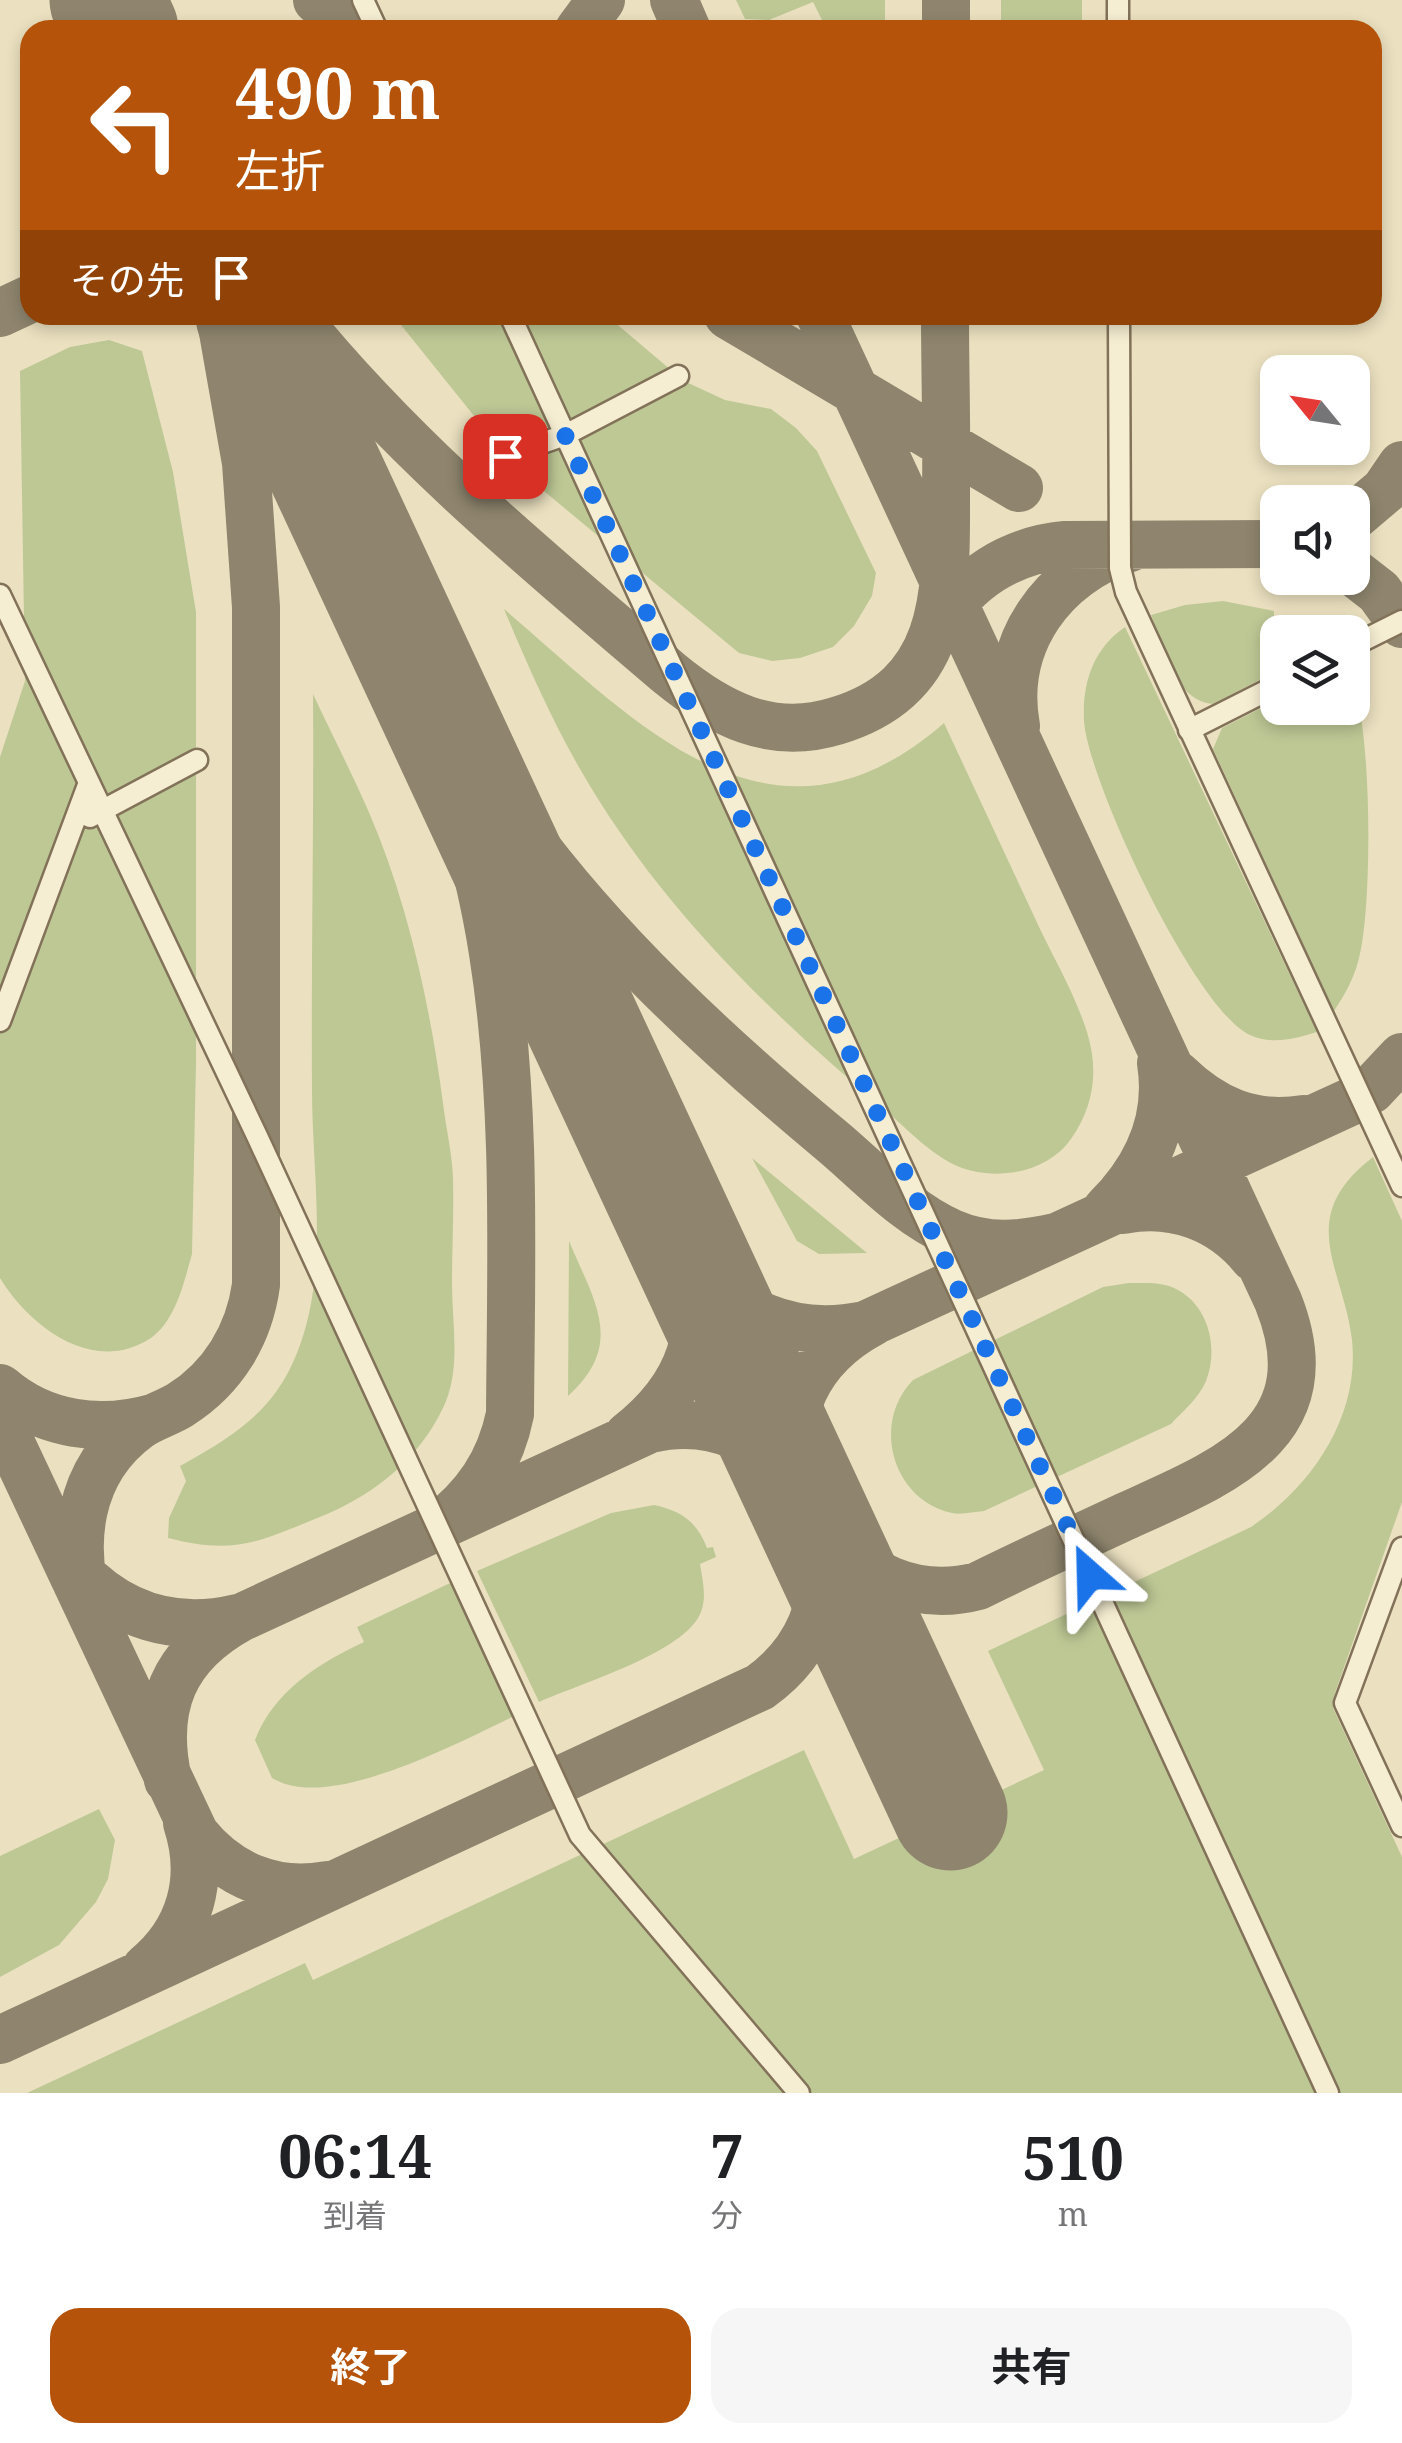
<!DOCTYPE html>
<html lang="ja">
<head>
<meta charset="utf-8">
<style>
  body { margin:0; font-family:"Noto Serif","Noto Sans JP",serif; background:#f6f6f6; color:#202124; height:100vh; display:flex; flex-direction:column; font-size:38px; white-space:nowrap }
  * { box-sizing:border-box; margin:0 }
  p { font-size:32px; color:#757577 }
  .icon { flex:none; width:55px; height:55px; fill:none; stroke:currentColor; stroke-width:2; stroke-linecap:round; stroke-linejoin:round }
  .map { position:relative; height:2093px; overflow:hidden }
  .details { display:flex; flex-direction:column; background:#fff; flex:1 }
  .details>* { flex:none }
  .hud { position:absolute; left:20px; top:20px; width:1362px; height:305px; border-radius:30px; box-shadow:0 5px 15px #0003; background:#b45309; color:#fff; overflow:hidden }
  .needle { width:65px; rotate:300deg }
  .fabs { position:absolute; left:1260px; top:355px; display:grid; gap:20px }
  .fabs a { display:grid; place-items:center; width:110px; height:110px; border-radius:20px; background:#fff; box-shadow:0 5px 15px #0003; font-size:50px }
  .pin { position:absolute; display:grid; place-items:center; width:85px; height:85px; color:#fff; margin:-42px; border-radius:20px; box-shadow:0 5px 15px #0006 }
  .me { position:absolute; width:110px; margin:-55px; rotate:335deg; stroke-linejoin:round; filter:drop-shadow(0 0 8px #0008) }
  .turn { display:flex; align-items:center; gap:35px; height:210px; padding:0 50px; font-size:45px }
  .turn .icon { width:130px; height:130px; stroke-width:2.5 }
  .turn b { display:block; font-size:70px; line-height:85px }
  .then { display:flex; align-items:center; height:95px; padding:0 50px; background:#0003; gap:20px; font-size:38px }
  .eta { display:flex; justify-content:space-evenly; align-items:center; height:170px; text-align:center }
  .eta b { font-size:60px; font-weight:700; line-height:70px }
  .primary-button { display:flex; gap:20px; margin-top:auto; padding:20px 50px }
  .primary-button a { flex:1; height:115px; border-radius:30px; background:#b45309; color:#fff; font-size:40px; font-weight:700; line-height:115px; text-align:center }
  .primary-button a+a { background:#f6f6f6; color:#202124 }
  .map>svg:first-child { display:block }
  .green { fill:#bec895 }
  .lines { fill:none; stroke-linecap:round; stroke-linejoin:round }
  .taxiway { stroke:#8f856e; stroke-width:48 }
  .runway { stroke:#8f856e; stroke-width:115 }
  .minor-casing { stroke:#827259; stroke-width:25 }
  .minor { stroke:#f6eed2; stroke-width:20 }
  .route { stroke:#1a73e8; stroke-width:18; stroke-dasharray:0 32.4 }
</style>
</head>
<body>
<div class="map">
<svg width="1402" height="2093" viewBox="0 0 1402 2093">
  <rect width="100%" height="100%" fill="#ebe1c0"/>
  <!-- green -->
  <path class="green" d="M736 0H885V30H827L813 2 769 20 745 19Z
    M1001 0H1082V30H1001Z
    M393 315H606L684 381 725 400 771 409 796 428 817 451 876 573 872 596 854 626 833 647 800 658 772 661 739 653 515 467Z
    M109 340 142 351 173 472 196 612V1063L192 1254C184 1282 176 1320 151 1338 93 1376 29 1326 0 1278V757L25 681 20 371 70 347Z
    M1223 601 1274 611V617H1294L1316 632H1278L1277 671 1213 704C1174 701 1164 646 1151 615L1185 605Z
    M504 609C637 722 771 874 944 723 976 792 1008 860 1040 929 1056 962 1076 997 1087 1032 1099 1071 1094 1106 1071 1139 1048 1172 999 1181 962 1168 933 1157 907 1129 884 1109 772 1015 666 912 590 786 556 730 529 669 504 609Z
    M1125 627 1317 1032C1295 1039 1272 1045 1250 1035 1195 1010 1088 781 1084 721 1082 683 1093 649 1125 627Z
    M1353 684C1372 729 1373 912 1358 962 1353 980 1344 996 1334 1011L1213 749 1222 728 1277 700 1278 708H1352Z
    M313 694C331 733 351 771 368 810 408 902 430 1005 443 1103 446 1128 452 1153 453 1178 454 1213 452 1249 452 1284 452 1326 462 1371 442 1410 418 1459 376 1493 327 1514 263 1540 237 1556 168 1538L169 1518 186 1481 180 1466C232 1437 274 1412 297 1353 330 1271 312 1176 312 1090 311 958 314 826 313 694Z
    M1373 1157 1402 1221V1502L1335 1693 1333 1708 1402 1857V2093H27L305 1963 313 1980 804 1750 854 1859 1044 1770 988 1651 1251 1527C1312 1486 1360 1416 1352 1340 1343 1266 1294 1218 1373 1157Z
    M752 1158 867 1253 819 1254 797 1241Z
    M569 1241C594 1301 626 1344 568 1396Z
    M1129 1283C1143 1283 1157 1282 1169 1286 1207 1299 1220 1346 1206 1381 1199 1398 1183 1411 1171 1424L984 1511C974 1512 961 1515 952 1513 892 1500 871 1423 913 1380L1103 1287Z
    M654 1505C682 1511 697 1522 707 1548L713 1547 716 1557 700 1564C703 1583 708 1601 698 1618 676 1655 579 1684 539 1702L477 1571 611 1513Z
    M465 1576 529 1709C472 1735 331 1815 272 1778L255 1740C274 1691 319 1663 364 1642L357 1627Z
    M99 1809 115 1840 108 1879 96 1902 59 1945 0 1977V1856Z"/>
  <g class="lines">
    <!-- taxiway -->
    <path class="taxiway" d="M317 0 353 30
      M674 0 687 30
      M946 0V30
      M579 30 601 0
      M0 313 30 299
      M259 315 266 341
      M294 315C404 451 537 560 669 673 719 714 771 741 836 721 952 686 946 588 946 490 947 432 945 373 945 315
      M728 315 1019 488
      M1352 518 1385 490 1402 465
      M1352 571 1379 592 1402 624
      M938 627C964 579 1011 550 1065 545L1278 544
      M411 654C444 752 477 850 493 953 517 1105 511 1260 510 1414 500 1463 476 1497 437 1527
      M452 723C549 889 685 1019 832 1141 869 1172 907 1214 952 1233 986 1248 1021 1245 1056 1237
      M1016 726C1001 643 1053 573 1130 548
      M1176 1074C1213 1110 1252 1127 1304 1119
      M1107 1209C1147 1169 1170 1120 1161 1063
      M1123 1210C1173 1200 1222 1218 1254 1258
      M689 1251C729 1314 792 1340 865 1325L1350 1102 1371 1090 1402 1057
      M0 1388C44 1426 101 1433 156 1417
      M0 1420 195 1834C228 1875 275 1895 327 1885
      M628 1436C692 1386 709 1329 689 1253
      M797 1486C779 1416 808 1357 871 1323
      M819 1529C863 1574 914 1603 978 1586 1026 1562 1075 1540 1124 1517 1221 1473 1331 1433 1278 1301L820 315
      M76 1569C120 1616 174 1633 237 1618
      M91 1613C69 1546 77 1471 139 1426 152 1417 167 1413 180 1405 223 1378 249 1335 256 1285V607L246 463 220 315
      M168 1780C152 1707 173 1655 240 1618L650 1429C711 1415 760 1437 797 1486
      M146 1968C191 1931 205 1878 187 1823
      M0 2040 760 1687C814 1648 831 1593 819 1529"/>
    <!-- runway -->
    <path class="runway" d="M107 0 121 30
      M253 315 950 1813"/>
    <!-- minor casing -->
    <g class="minor-casing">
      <path id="minor" d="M363 0 377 30
        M1118 0V30
        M510 315 1328 2093
        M1119 315 1120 568 1126 592 1402 1186
        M505 456 565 435 678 376
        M0 595 257 1136 580 1835 799 2093
        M1352 646 1402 621
        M1189 730 1278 685
        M90 817 197 760
        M0 1021 88 785
        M1402 1548 1345 1703 1402 1826"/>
    </g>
    <!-- minor -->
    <use href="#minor" class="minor"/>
  </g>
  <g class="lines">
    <!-- route -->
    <path class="route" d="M505 456 565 435 1090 1575"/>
  </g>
</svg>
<div class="fabs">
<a><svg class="needle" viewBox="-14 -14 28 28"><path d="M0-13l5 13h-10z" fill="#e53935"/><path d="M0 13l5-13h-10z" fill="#757577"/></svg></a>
<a><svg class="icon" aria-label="sound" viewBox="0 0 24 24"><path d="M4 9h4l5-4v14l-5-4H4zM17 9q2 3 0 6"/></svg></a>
<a><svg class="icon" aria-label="layers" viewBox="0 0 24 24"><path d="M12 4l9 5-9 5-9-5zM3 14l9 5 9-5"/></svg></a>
</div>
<div class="pin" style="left:505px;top:456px;background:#d93025"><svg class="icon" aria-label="arrive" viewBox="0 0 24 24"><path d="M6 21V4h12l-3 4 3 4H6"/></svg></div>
<svg class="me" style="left:1090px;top:1575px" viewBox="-20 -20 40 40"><path d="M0-17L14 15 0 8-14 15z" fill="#1a73e8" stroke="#fff" stroke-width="4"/></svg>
<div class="hud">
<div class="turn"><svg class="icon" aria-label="left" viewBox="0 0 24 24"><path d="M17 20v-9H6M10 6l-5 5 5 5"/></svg><div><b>490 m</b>左折</div></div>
<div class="then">その先<svg class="icon" aria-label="arrive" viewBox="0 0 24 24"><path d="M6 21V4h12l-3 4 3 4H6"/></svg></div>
</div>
</div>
<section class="details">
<div class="eta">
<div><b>06:14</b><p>到着</p></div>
<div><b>7</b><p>分</p></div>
<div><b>510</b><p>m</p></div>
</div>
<div class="primary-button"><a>終了</a><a>共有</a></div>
</section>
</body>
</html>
